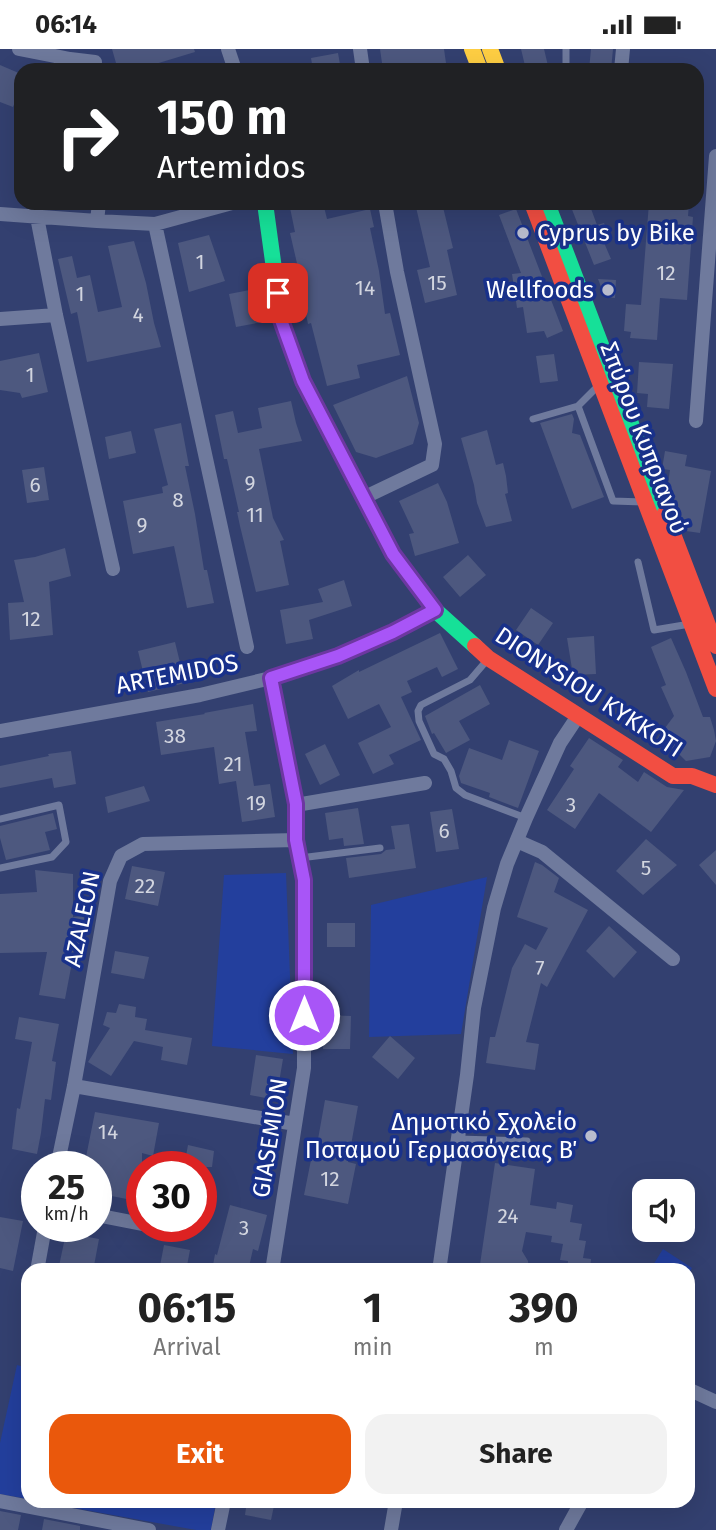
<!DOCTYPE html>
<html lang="en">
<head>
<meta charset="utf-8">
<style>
  body { margin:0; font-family:"Fira Sans",sans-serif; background:#f2f2f2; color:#222; height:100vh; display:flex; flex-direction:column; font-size:26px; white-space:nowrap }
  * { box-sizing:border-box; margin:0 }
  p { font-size:23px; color:#767676 }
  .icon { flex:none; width:38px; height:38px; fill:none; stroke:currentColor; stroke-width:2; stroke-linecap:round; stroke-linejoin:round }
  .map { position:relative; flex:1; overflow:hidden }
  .sheet { position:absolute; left:21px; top:1214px; width:674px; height:245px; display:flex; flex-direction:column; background:#fff; border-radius:21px; box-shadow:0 7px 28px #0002 }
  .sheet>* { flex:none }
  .guide { position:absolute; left:14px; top:14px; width:690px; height:147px; border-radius:21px; box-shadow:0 7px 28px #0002; background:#202124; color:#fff; overflow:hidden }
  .buttons { position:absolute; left:632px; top:1130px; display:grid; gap:14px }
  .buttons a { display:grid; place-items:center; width:63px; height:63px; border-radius:14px; background:#fff; box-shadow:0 7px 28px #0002; font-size:35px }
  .speed { position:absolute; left:21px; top:1102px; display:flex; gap:14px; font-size:35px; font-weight:700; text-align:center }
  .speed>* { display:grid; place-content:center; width:91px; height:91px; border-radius:50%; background:#fff; box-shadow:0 7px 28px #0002; line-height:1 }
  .speed small { font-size:18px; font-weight:400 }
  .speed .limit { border:10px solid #d22; background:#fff; color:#111 }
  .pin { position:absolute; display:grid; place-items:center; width:60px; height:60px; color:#fff; margin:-30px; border-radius:14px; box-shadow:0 4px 10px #0006 }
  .me { position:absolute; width:77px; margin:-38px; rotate:0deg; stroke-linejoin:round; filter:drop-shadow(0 0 5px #0008) }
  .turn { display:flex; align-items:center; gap:24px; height:147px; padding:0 28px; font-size:32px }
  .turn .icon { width:91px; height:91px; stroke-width:2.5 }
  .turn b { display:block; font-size:49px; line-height:60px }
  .eta { display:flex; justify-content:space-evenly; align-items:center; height:119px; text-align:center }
  .eta b { font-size:42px; font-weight:700; line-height:49px }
  .cta { display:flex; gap:14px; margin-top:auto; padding:14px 28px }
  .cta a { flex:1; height:80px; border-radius:21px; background:#ea580c; color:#fff; font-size:28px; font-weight:700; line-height:80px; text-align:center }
  .cta a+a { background:#f2f2f2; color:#222 }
  .status { display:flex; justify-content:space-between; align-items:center; height:49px; padding:0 35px; background:#fff; direction:ltr }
  .status svg { height:19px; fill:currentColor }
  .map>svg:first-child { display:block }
  .green { fill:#233f9d }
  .building { fill:#4d587f }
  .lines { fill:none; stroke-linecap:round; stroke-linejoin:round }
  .lane { stroke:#6f7a9d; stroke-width:7 }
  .street { stroke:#6f7a9d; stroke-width:14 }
  .fast { stroke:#16e098; stroke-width:16 }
  .slow { stroke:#ffcf43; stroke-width:16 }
  .jam { stroke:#f24e42; stroke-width:16 }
  .route-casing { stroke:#6d37a1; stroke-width:18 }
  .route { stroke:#a855f7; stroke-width:12 }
  .poi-dot { fill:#b8bccd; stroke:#19318a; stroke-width:2.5 }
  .labels { text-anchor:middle; stroke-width:7; stroke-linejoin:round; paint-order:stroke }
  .number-label { font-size:21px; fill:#d2d5df }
  .poi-label { font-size:24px; fill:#fff; stroke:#19318a; text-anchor:end }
  .street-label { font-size:24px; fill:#fff; stroke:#19318a }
</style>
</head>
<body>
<div class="status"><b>06:14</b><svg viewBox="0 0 49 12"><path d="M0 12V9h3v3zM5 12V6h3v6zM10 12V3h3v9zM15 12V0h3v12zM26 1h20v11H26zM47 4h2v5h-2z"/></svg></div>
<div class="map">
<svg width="716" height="1481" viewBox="0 0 716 1481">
  <rect width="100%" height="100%" fill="#334070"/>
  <!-- green -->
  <path class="green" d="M286 824 293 1005 212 997 224 826Z
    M487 828 461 985 369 988 371 856Z
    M663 1200 692 1219 688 1226V1222L650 1221Z
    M17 1316 28 1319V1450L0 1445V1394Z
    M41 1453H216L211 1481H196Z"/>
  <!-- building -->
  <path class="building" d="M112 0H194L195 3 152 16 154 21H118Z
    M380 0H444L447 21H383Z
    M521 0H544L549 21H526Z
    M591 0H613L611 21H589Z
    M338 4 341 21H313L311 9Z
    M0 16 21 25V39L13 58 0 53Z
    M289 154H323L327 170 370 160 374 178 370 179 379 222 385 265 390 264 400 306 357 316 360 329 327 337 311 274 308 275 297 224 299 223 290 184 295 183Z
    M415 154H442L453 199 447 201 457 246 425 254 417 221 430 218Z
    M649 154H689L688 167 693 168 687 251 660 249 657 291 630 289 631 283 624 282 626 255 641 256Z
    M590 157 597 176 604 174 609 186 602 189 611 210 594 216 571 158Z
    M516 160 563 282 547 289 544 282 527 284 523 258 517 259 512 225 521 224 499 166Z
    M209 186 225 232 189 243 178 194Z
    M134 192 146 234 154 274 161 298 87 313 77 263 71 265 58 210 72 207 77 229 90 226 98 263 122 258 108 197Z
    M598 230 616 231 615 249 605 248Z
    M255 240 262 273 236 278 229 245Z
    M39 304 48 343 22 349 20 344 0 341V312Z
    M554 305 558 332 540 334 536 307Z
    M639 313 673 315 669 360 647 358 648 345 637 344Z
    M407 327 419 374 413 395 376 409 356 403 333 356Z
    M291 352 296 374 302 392 259 400 273 469 284 491 280 492 289 536 256 543 240 477 237 463H239L227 410H224L215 366 233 362 238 384 262 379 258 359Z
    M572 365 574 370 572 384 580 386 604 448 572 460 540 374Z
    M181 374 189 417H185L195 465 204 521H207L214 554 187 559 174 497 133 505 123 452 163 444 162 438 168 436 154 380Z
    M487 381 496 416 503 414 506 427 508 444 505 445 512 472 486 478 477 454 474 436 461 389Z
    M131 382 136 404 109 410 105 388Z
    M665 402 687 406 685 417 711 422 700 484 686 482 688 471 682 470 668 435 670 421 662 420Z
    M44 418 49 451 27 454 22 421Z
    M438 434 447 453 459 494 415 507 409 485 414 484 399 452Z
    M65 499 71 527 49 533 53 586 10 591 8 554 24 553 14 511 35 508Z
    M468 506 486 526 460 548 443 528Z
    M344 531 352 557 309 571 313 590 286 595 280 561 323 553 318 540Z
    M531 559 553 574 538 596 516 581Z
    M440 584 458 620 442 628 437 618 407 632 412 643 401 648 421 691 389 706 394 715 373 725 358 694 391 678 379 655 348 670 332 637 359 621V623Z
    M594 587 596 625 573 626 567 589Z
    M671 589 686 623 703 668H710L714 681 716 692 710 708 686 712 674 700 656 691 674 667 661 638 666 636 651 598Z
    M175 593 185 634 148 643 138 602Z
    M480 636 490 655 459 672 470 691 446 704 434 684 432 685 425 667Z
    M253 655 257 682 245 683 254 737 270 735 275 768 242 773 236 732 219 735 214 698 161 706 156 673 205 665 204 664Z
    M589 689 623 711 618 718 638 733 644 723 667 738 684 741 651 783 599 744 575 780 547 761 574 720 570 717Z
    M509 691 539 702 518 759 489 748 490 744 461 734 459 727 469 699 502 711Z
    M325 695 340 726 320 736 305 705Z
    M71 702 76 735 54 739 52 729 0 739V717L49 707 48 705Z
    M144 737 150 752 108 764 105 748Z
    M358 759 364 795 344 797 343 789 329 791 325 764Z
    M452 760 459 800 436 803 430 763Z
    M53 764 57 780 45 783 50 801 6 811 0 789V777Z
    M409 775 416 819 349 829 346 809 381 805 386 801 395 800 391 777Z
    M646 790 677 816 643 846 616 822Z
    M716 801V836L699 816Z
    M535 813 542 816 559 829 554 843 588 861 547 938 541 934 526 993 539 995 535 1021 486 1014 490 988H495L512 919 525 895 536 901 548 879 517 868Z
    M132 817 165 823 158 857 125 850Z
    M35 821 73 825V868L84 867 83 903H74L65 950 39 946 47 903 0 904V845L37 843Z
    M327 874H355V898H327Z
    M609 877 637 903 614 929 586 902Z
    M115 902 149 908 144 930 111 924Z
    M119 955 136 958 135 968 147 970 145 981 192 989 187 1016 161 1011 163 998 134 992 111 1027 88 1013 110 979 103 976 107 963 116 964Z
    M324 966 351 967 350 1000H323Z
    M19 968 59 975 52 1012 56 1013 51 1051 45 1050 41 1084 37 1105 12 1100 17 1059 20 1060 32 993 15 990Z
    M390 987 415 1009 398 1030 372 1008Z
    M256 1006 283 1010 276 1051 250 1046Z
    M325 1051 358 1057 348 1113 356 1115 348 1155 304 1146 312 1106 315 1107Z
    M95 1063 159 1074 153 1107 142 1104V1153L96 1144V1118H84Z
    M188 1096 214 1102 212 1118H184Z
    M495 1114 535 1120 530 1156 556 1160 557 1153 573 1156 570 1173 582 1175 579 1191 586 1192 583 1209 591 1210 590 1222H567L568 1212 560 1211 563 1195 551 1193 552 1187 526 1183 522 1202 528 1212 529 1222H479Z
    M230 1156 267 1166 258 1202 253 1200 248 1222H212L215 1205 217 1206Z
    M0 1168 23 1172 13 1222 0 1219Z
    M66 1184 99 1190 93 1222H82L59 1217Z
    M164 1196 190 1201 186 1222H159Z
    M247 1452H275L271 1471 245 1466Z
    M0 1462 21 1466 18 1481H0Z
    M44 1470 80 1477V1481H42Z"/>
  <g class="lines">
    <!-- lane -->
    <path class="lane" d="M566 0V21
      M578 357 613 452 643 453
      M533 370 578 357 599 336
      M638 513 654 581 690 575
      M488 610 470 631 421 656 418 662 419 672 434 705 444 710 451 722 456 739 465 746 526 769
      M0 770 59 756 66 793 52 808 0 819
      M300 809 380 799
      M458 1090 527 1092"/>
    <!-- street -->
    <path class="street" d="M19 0 70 10 95 13
      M228 0 235 21
      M360 0 363 21
      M621 21 623 0
      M0 165 97 172 155 175 232 154
      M37 168 56 266 113 520
      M97 172 99 154
      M155 175 247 598
      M0 270 56 266
      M696 372 716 107
      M363 449 432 416 435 395 397 223 385 154
      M271 629 296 756V791L304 831V1019L272 1222
      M0 682 200 646 271 629 338 607 393 583 435 561
      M296 756 425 734
      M517 792 542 803 673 910
      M74 1037 295 1075
      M57 1118 74 1037 110 832 121 807 143 795 296 791
      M96 1166 142 1175
      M153 1178 177 1182
      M37 1222 45 1178
      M439 1222 467 1026 474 959 494 859 507 815 526 769 560 694 578 667
      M688 1340 716 1353
      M0 1452 149 1481
      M218 1481 224 1452
      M391 1481 396 1452
      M566 1481 582 1452"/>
    <!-- fast -->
    <path class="fast" d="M265 154 281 271 303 333 393 505 435 561 475 597
      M547 154 665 464"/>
    <!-- slow -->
    <path class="slow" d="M472 0 480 21
      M490 0 498 21"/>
    <!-- jam -->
    <path class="jam" d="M532 154 716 640
      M665 464 716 597
      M475 597 488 609 673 727H692L716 736"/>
  </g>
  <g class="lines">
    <!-- route casing -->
    <g class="route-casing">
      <path id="route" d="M278 244 281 271 303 332 393 505 435 561 393 583 338 607 271 629 296 755V791L304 831V966"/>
    </g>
    <!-- route -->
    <use href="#route" class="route"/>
  </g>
  <!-- markers -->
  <g class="poi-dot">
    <circle cx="523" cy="184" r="7"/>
    <circle cx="608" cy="241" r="7"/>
    <circle cx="591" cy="1087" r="7"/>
  </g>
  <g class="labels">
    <!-- number labels -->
    <g class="number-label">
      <text x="200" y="220">1</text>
      <text x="666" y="231">12</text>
      <text x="437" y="241">15</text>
      <text x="365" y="246">14</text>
      <text x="80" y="252">1</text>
      <text x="138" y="273">4</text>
      <text x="30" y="333">1</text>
      <text x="250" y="441">9</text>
      <text x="35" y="443">6</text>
      <text x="178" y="458">8</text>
      <text x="255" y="473">11</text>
      <text x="142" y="483">9</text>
      <text x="31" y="577">12</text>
      <text x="175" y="694">38</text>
      <text x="233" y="722">21</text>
      <text x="256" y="761">19</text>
      <text x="571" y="763">3</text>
      <text x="444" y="789">6</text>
      <text x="646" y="826">5</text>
      <text x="145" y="844">22</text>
      <text x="540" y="926">7</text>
      <text x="108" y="1090">14</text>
      <text x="330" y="1137">12</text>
      <text x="508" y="1174">24</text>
      <text x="244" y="1186">3</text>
    </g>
    <!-- poi labels -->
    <g class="poi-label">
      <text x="537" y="192" text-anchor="start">Cyprus by Bike</text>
      <text x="594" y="249">Wellfoods</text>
      <text x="577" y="1081">Δημοτικό Σχολείο<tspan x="577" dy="28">Ποταμού Γερμασόγειας Β΄</tspan></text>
    </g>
    <!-- street labels -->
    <g class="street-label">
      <text transform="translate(644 389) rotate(69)" y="8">Σπύρου Κυπριανού</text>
      <text transform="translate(177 625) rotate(-11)" y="8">ARTEMIDOS</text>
      <text transform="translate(589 643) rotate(33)" y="8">DIONYSIOU KYKKOTI</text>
      <text transform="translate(82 870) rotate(-78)" y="8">AZALEON</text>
      <text transform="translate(270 1089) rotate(-81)" y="8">GIASEMION</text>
    </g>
  </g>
</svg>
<div class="buttons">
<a><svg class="icon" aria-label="sound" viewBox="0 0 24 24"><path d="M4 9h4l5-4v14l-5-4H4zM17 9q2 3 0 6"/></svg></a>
</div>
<div class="speed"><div>25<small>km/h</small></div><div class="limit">30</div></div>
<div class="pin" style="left:278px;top:244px;background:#d93025"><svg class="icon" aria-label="arrive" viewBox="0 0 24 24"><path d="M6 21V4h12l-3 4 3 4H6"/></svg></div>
<svg class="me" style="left:304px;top:966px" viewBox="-20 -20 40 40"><circle r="17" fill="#a855f7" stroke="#fff" stroke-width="3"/><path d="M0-11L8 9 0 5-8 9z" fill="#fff"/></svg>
<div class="guide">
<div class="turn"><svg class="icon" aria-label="right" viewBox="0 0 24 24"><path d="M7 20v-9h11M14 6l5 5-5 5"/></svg><div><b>150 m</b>Artemidos</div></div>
</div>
<section class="sheet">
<div class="eta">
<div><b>06:15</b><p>Arrival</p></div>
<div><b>1</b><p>min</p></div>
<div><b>390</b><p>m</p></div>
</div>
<div class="cta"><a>Exit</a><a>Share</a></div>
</section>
</div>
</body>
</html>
